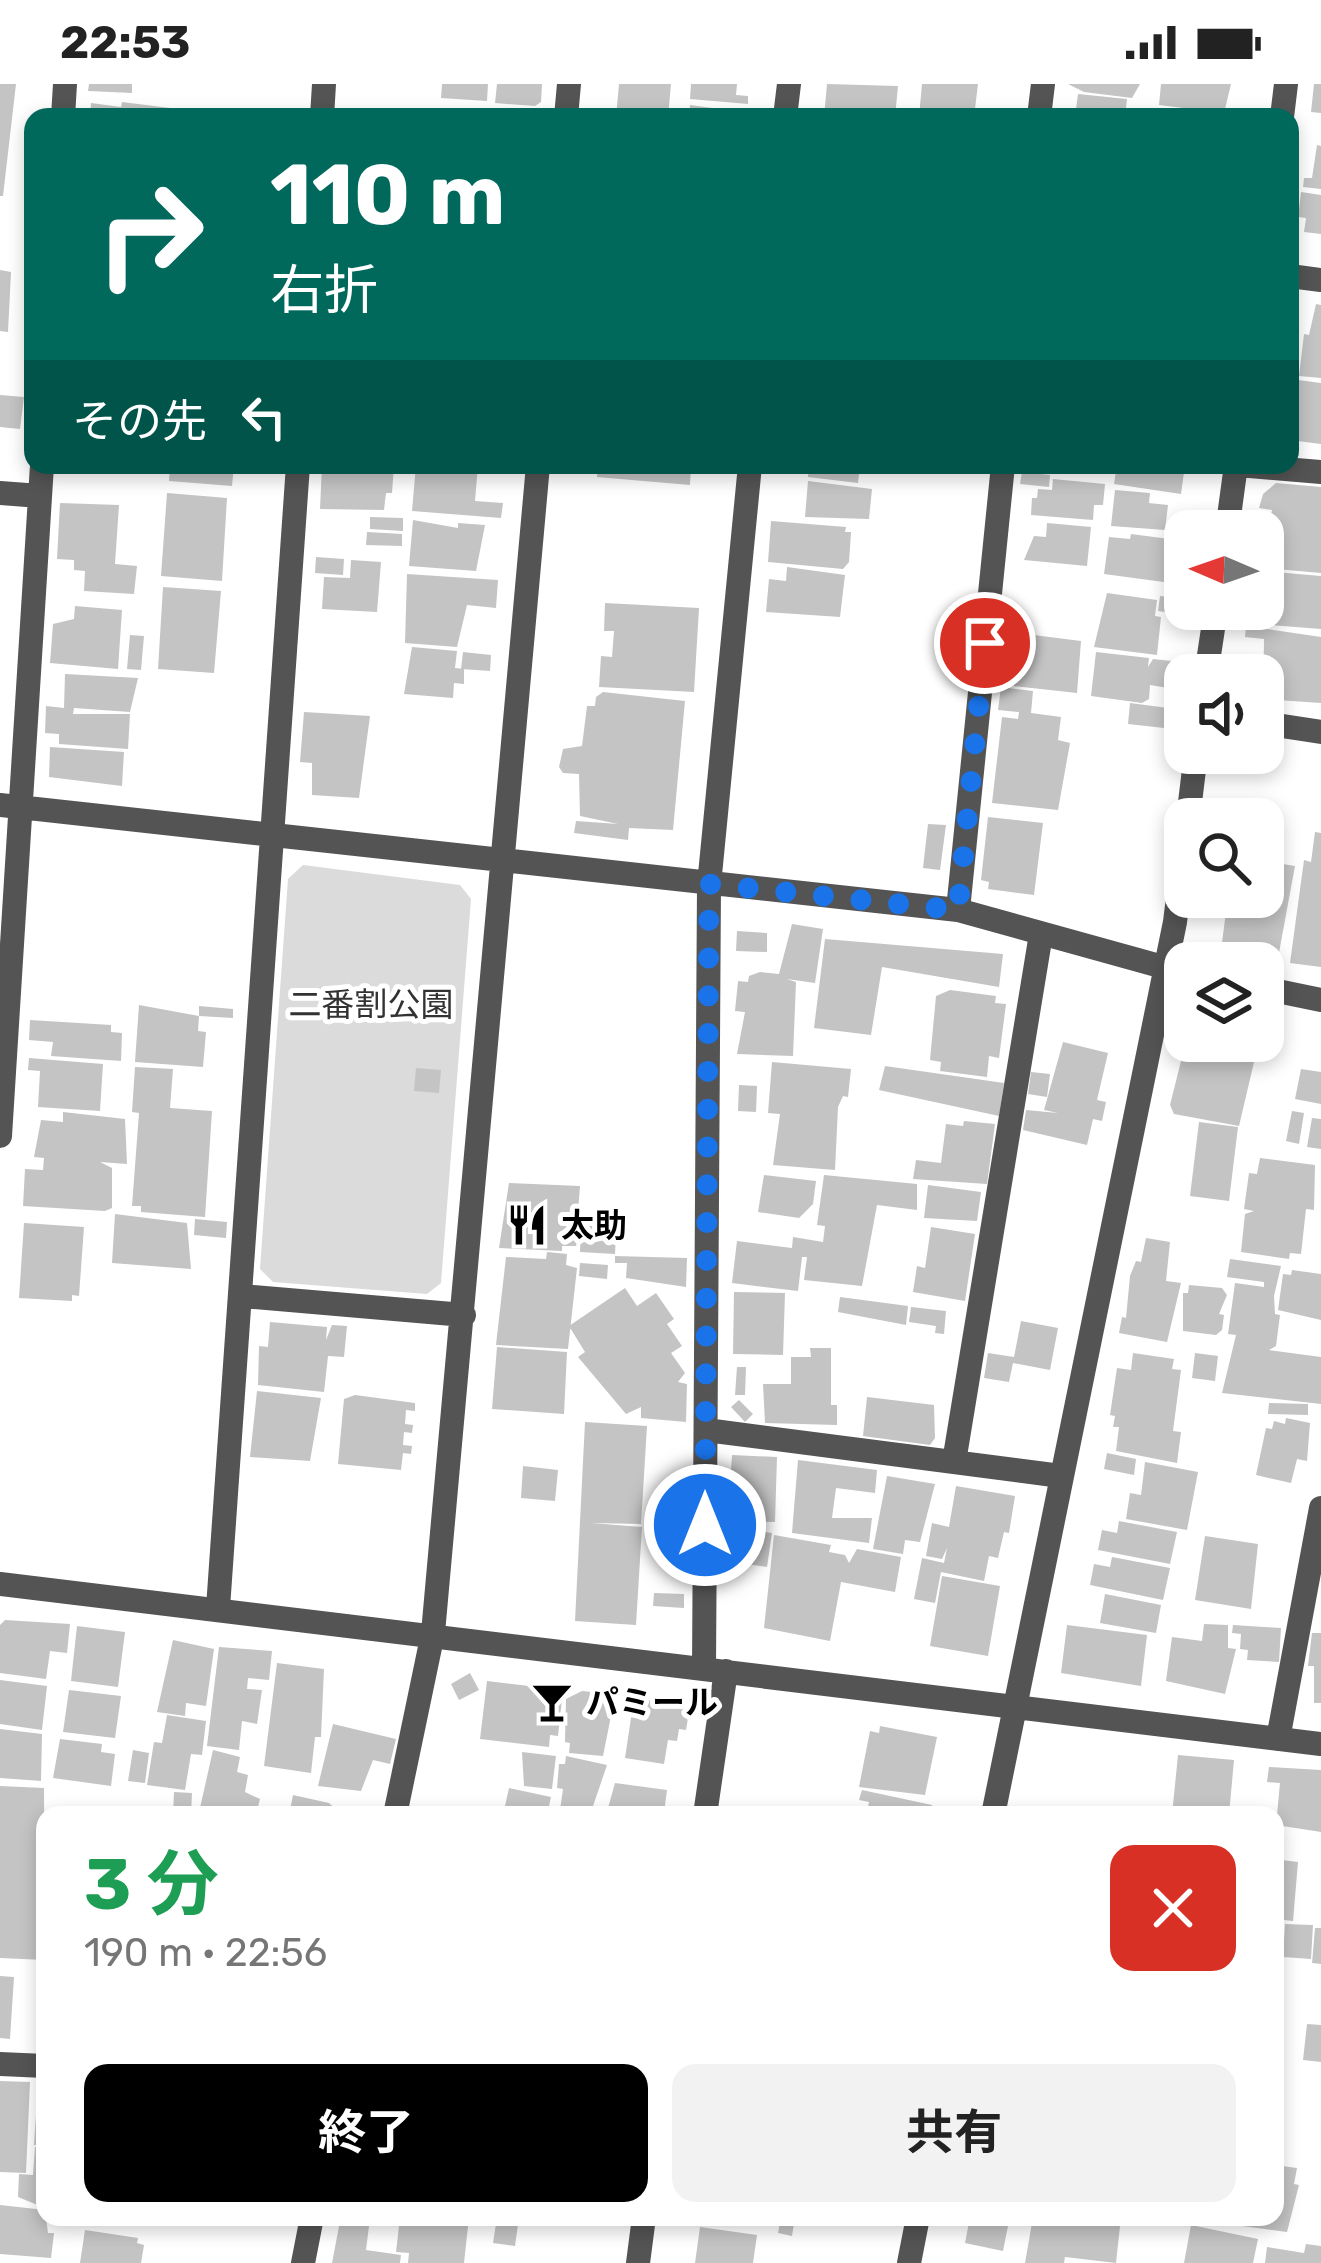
<!DOCTYPE html>
<html lang="ja">
<head>
<meta charset="utf-8">
<style>
  body { margin:0; font-family:Rubik,"Noto Sans JP",sans-serif; background:#f2f2f2; color:#222; height:100vh; display:flex; flex-direction:column; font-size:45px; white-space:nowrap }
  * { box-sizing:border-box; margin:0 }
  p { font-size:39px; color:#767676 }
  .icon { flex:none; width:66px; height:66px; fill:none; stroke:currentColor; stroke-width:2; stroke-linecap:round; stroke-linejoin:round }
  .map { position:relative; flex:1; overflow:hidden }
  .drawer { position:absolute; left:36px; top:1722px; width:1248px; height:420px; display:flex; flex-direction:column; background:#fff; border-radius:24px; box-shadow:0 6px 18px #0003 }
  .drawer>* { flex:none }
  .banner { position:absolute; left:24px; top:24px; width:1275px; height:366px; border-radius:24px; box-shadow:0 6px 18px #0003; background:#00695c; color:#fff; overflow:hidden }
  .needle { width:78px; rotate:272deg }
  .tools { position:absolute; left:1164px; top:426px; display:grid; gap:24px }
  .tools a { display:grid; place-items:center; width:120px; height:120px; border-radius:24px; background:#fff; box-shadow:0 6px 18px #0003; font-size:60px }
  .pin { position:absolute; display:grid; place-items:center; width:102px; height:102px; color:#fff; margin:-51px; border:6px solid #fff; border-radius:50%; box-shadow:0 3px 12px #0007 }
  .me { position:absolute; width:132px; margin:-66px; rotate:0deg; stroke-linejoin:round; filter:drop-shadow(0 0 9px #0008) }
  .turn { display:flex; align-items:center; gap:42px; height:252px; padding:0 48px; font-size:54px }
  .turn .icon { width:156px; height:156px; stroke-width:2.5 }
  .turn b { display:block; font-size:84px; line-height:102px }
  .then { display:flex; align-items:center; height:114px; padding:0 48px; background:#0003; gap:24px; font-size:45px }
  .round { display:grid; place-items:center; flex:none; width:126px; height:126px; border-radius:24px; background:#f2f2f2 }
  .summary { display:flex; align-items:center; justify-content:space-between; height:204px; padding:0 48px }
  h1 { font-size:72px; font-weight:700; line-height:90px; color:#1e9e55 }
  .primary-button { display:flex; gap:24px; margin-top:auto; padding:24px 48px }
  .primary-button a { flex:1; height:138px; border-radius:24px; background:#000; color:#fff; font-size:48px; font-weight:700; line-height:138px; text-align:center }
  .primary-button a+a { background:#f2f2f2; color:#222 }
  .status { display:flex; justify-content:space-between; align-items:center; height:84px; padding:0 60px; background:#fff; direction:ltr }
  .status svg { height:33px; fill:currentColor }
  .map>svg:first-child { display:block }
  .green { fill:#dbdbdb }
  .building { fill:#c4c4c4 }
  .lines { fill:none; stroke-linecap:round; stroke-linejoin:round }
  .minor { stroke:#545454; stroke-width:24 }
  .route { stroke:#1a73e8; stroke-width:21; stroke-dasharray:0 37.8 }
  .labels { text-anchor:middle; stroke-width:10; stroke-linejoin:round; paint-order:stroke }
  .park-label { font-size:33px; fill:#323232; stroke:#fff }
  .poi-label { font-size:33px; font-weight:bold; fill:#000; stroke:#fff; text-anchor:start }
</style>
</head>
<body>
<div class="status"><b>22:53</b><svg viewBox="0 0 49 12"><path d="M0 12V9h3v3zM5 12V6h3v6zM10 12V3h3v9zM15 12V0h3v12zM26 1h20v11H26zM47 4h2v5h-2z"/></svg></div>
<div class="map">
<svg width="1321" height="2179" viewBox="0 0 1321 2179">
  <rect width="100%" height="100%" fill="#fff"/>
  <!-- green -->
  <path class="green" d="M303 781 460 801 471 815 441 1199 427 1210 273 1198 260 1185 288 795Z"/>
  <!-- building -->
  <path class="building" d="M0 0H16L3 112H0Z
    M89 0H132V9L88 7Z
    M442 0H488L487 17 441 14Z
    M497 0H542L541 18 535 22 495 19Z
    M619 0H671L668 33H616Z
    M691 0H737L736 11 748 12V20L690 15Z
    M827 0 898 2 895 33H824Z
    M922 0H978L974 33H919Z
    M1068 0H1140L1132 14 1084 8Z
    M1161 0H1231L1224 29 1159 21Z
    M1314 0H1321V29L1311 28Z
    M1078 10 1127 15 1125 33H1075Z
    M122 18 170 24 169 33H90L91 19 121 23Z
    M690 21 742 28 771 27 770 33H689Z
    M1161 24 1214 30 1213 33H1160Z
    M1317 61 1321 62V105L1303 103 1304 94H1312Z
    M1301 108 1321 111V150L1304 148 1306 134 1298 133Z
    M0 186 11 188 8 248 0 247Z
    M1316 220 1321 221V294L1299 292 1304 250 1309 251Z
    M1298 296 1321 299V360L1290 356Z
    M0 311 24 313 20 345 0 343Z
    M170 381H234L232 402 169 397Z
    M322 381H394L392 409H386L384 426 320 425Z
    M416 381H478L475 417 503 419 501 434 412 427Z
    M598 381H691L690 401 597 393Z
    M809 381H860L858 399 808 393Z
    M1117 381H1185L1181 410 1114 400Z
    M1022 388 1050 391 1049 403 1020 400Z
    M1053 395 1105 400 1103 421H1094L1093 436 1031 431 1032 414H1037L1038 405 1052 406Z
    M808 397 872 405 869 435 805 433Z
    M1276 399 1321 403V489L1263 484 1272 426 1259 424 1263 410Z
    M1115 406 1150 409 1149 419 1168 421 1165 446 1111 442Z
    M167 409 227 414 222 497 161 492Z
    M60 419 119 421 115 480 137 482 134 510 84 507 85 487 74 486V476L57 475Z
    M370 433 403 434V447L370 445Z
    M413 436 458 444V439L485 441 476 487 409 482Z
    M771 437 846 443 845 448H851L849 478 843 485 768 478Z
    M1047 439 1091 443 1087 482 1024 476 1034 452 1046 453Z
    M367 448 402 450V462L366 461Z
    M1131 450 1177 456 1171 499 1104 490 1109 453 1130 455Z
    M316 473 344 475 343 491 315 489Z
    M351 476 381 478 377 528 322 525 324 493 350 494Z
    M787 483 845 491 840 533 766 528 769 495 786 497Z
    M1263 487 1321 492V545L1256 540 1257 525H1263Z
    M407 490 498 496 496 524 467 521 457 563 405 559Z
    M163 503 221 507 214 589 158 585Z
    M1107 509 1157 516 1155 532 1161 533 1157 571 1094 563Z
    M1160 512 1185 515 1184 531 1158 527Z
    M605 519 699 524 694 608 599 603 601 572 612 573 614 547H604Z
    M75 522 122 526 118 585 50 579 53 540 74 535Z
    M1246 542 1321 553V619L1263 615 1264 555 1245 553Z
    M1011 548 1081 557 1077 609 1014 602 1015 592 1005 590Z
    M130 551 144 552 141 586 127 585Z
    M412 563 457 567 455 584 464 585V600L454 599 453 614 404 610Z
    M463 568 491 571 490 587 461 585Z
    M1096 568 1149 574 1148 583 1153 575 1181 578 1179 591 1170 590 1168 604 1150 601 1149 615 1142 619 1091 612Z
    M65 590 138 594 130 628 74 624 73 630H130L128 665 59 660V650L45 649 46 622 64 624Z
    M1001 603 1033 607 1031 629 1061 633 1058 656 1070 659 1058 726 992 719 1002 633 1018 635 1019 628 998 626Z
    M603 608 685 617 673 746 629 744 628 756 574 749 576 737 618 740 580 732 579 690 563 689 559 683 563 665 582 662 587 622H595L596 613Z
    M1130 619 1176 625 1173 645 1128 640Z
    M304 628 370 632 359 714 312 711V679L300 678Z
    M50 663 124 668 122 702 49 693Z
    M988 733 1043 739 1034 811 988 805 989 798 981 796Z
    M928 740 946 741 940 786 923 784Z
    M1315 748 1321 749V883L1290 879 1304 776 1311 778Z
    M1263 777 1295 782 1278 874 1221 866 1228 813H1263Z
    M792 840 823 845 815 899 787 895 796 898 793 972 737 970 745 928 735 927 738 897 748 898 749 892 760 888 779 890Z
    M737 847 767 849V868L736 867Z
    M825 855 1003 870 999 903 882 883 871 951 814 944Z
    M950 906 996 912 995 919 1006 920 999 974 989 972 987 993 940 987 941 978 930 976 936 912Z
    M139 921 199 932 198 947 206 948 203 983 135 978Z
    M199 922 233 925V934L199 932Z
    M30 936 111 941V948L122 949 121 977 51 972 53 958 29 956Z
    M1186 957H1259L1239 1042 1174 1030 1170 1021Z
    M1063 958 1108 969 1097 1016 1106 1018 1102 1037 1093 1035 1087 1061 1023 1046 1026 1026 1058 1029 1044 1026Z
    M29 974 103 980 100 1027 38 1023 40 987 28 986Z
    M772 978 851 985 848 1013 843 1012 838 1023 835 1086 773 1081 780 1030 768 1029Z
    M885 982 1004 999 999 1032 879 1006Z
    M135 983 173 985 170 1024 212 1027 205 1133 141 1128V1122H132L139 1029 132 1028Z
    M416 984 441 986 439 1009 414 1007Z
    M1301 985 1321 988V1020L1295 1015Z
    M1031 988 1050 990 1047 1013 1028 1010Z
    M739 1001 757 1002 756 1028 738 1027Z
    M1292 1027 1304 1029 1299 1060 1286 1057Z
    M63 1028 125 1035 127 1080 100 1078 112 1084V1124L105 1127 23 1122 25 1085 43 1086 44 1074 34 1073 41 1036 63 1038Z
    M1312 1034 1321 1035V1065L1307 1063Z
    M964 1037 995 1040 987 1100 913 1095 916 1076 941 1079 946 1040 963 1042Z
    M1199 1038 1238 1043 1229 1117 1190 1112Z
    M1260 1074 1315 1081 1314 1126 1306 1125 1301 1170 1290 1169 1289 1175 1241 1168 1245 1130 1254 1127 1244 1125 1249 1089 1257 1090Z
    M764 1091 816 1097 813 1120 799 1134 758 1128Z
    M824 1091 917 1100V1126L877 1121 862 1202 804 1196 807 1173H802L798 1207 732 1199 737 1157 792 1164 793 1153 823 1158 825 1142 817 1141Z
    M509 1099 580 1102 578 1128 605 1130 604 1147 616 1148 615 1170 580 1168 581 1144 576 1162H562V1167L499 1164Z
    M928 1101 981 1108 977 1137 924 1134Z
    M115 1130 187 1139 191 1185 112 1179Z
    M195 1135 227 1138 226 1154 194 1151Z
    M24 1139 84 1143 79 1212 72 1211V1217L19 1214Z
    M931 1143 975 1150 965 1217 913 1208 917 1182 925 1184Z
    M1146 1154 1170 1158 1166 1197 1181 1199 1167 1258 1119 1249 1122 1233 1126 1234 1130 1192 1136 1177 1141 1178Z
    M547 1168 567 1170 566 1181 577 1184 568 1265 496 1261 506 1173 546 1175Z
    M615 1172 687 1174 686 1203 626 1194 627 1179H615Z
    M1230 1175 1281 1182 1274 1212 1275 1230 1280 1231 1276 1262 1269 1266 1321 1273V1320L1222 1309 1236 1251 1228 1250 1235 1199 1264 1203V1198L1227 1193Z
    M580 1179 608 1181 607 1195 579 1192Z
    M1292 1186 1321 1190V1236L1278 1226 1283 1190 1291 1191Z
    M1189 1201 1222 1204 1227 1211 1219 1230 1224 1231 1222 1246 1216 1251 1183 1247V1209H1188Z
    M625 1204 637 1222 656 1209 674 1235 667 1240 682 1262 671 1269 685 1289 678 1298 687 1300 686 1338 641 1334V1323L626 1330 578 1273 585 1268 569 1242Z
    M734 1208 785 1209 783 1271 733 1270Z
    M840 1213 908 1222 906 1241 838 1228Z
    M911 1223 946 1227 944 1250 935 1249 936 1242 909 1238Z
    M1021 1237 1058 1244 1050 1286 1013 1279 1009 1298 984 1294 988 1269 1014 1273Z
    M270 1238 327 1243 326 1256 332 1241 347 1242 344 1273 328 1272 324 1308 258 1301 259 1262 268 1263Z
    M497 1263 567 1268 564 1330 492 1325Z
    M810 1264H831V1321H837V1341L765 1339 763 1300H791V1273H811Z
    M1133 1269 1174 1275 1172 1285 1181 1286 1173 1347 1181 1348 1177 1379 1116 1367 1119 1343H1113L1115 1332 1110 1331 1117 1284 1131 1286Z
    M1195 1269 1218 1272 1215 1297 1192 1294Z
    M737 1283H746L745 1311H735Z
    M257 1307 321 1314 310 1377 250 1373Z
    M355 1311 415 1319V1327L406 1326 405 1340 413 1341 412 1349 404 1348 403 1361 412 1362 411 1370 403 1369 401 1386 338 1380 344 1315Z
    M867 1313 934 1321 935 1354 930 1361 863 1352Z
    M739 1316 753 1330 745 1338 731 1323Z
    M1269 1319 1308 1320V1331L1268 1330Z
    M1286 1334 1310 1339 1307 1377 1297 1375 1291 1399 1256 1391 1266 1344 1272 1345 1274 1337 1285 1340Z
    M585 1338 647 1342 641 1440 591 1439 642 1443 636 1541 575 1537Z
    M1107 1369 1136 1375 1134 1391 1104 1385Z
    M732 1371 777 1373 775 1438 728 1437Z
    M798 1376 877 1386 875 1409 836 1404 832 1434H872L869 1459 792 1449Z
    M1145 1378 1198 1388 1187 1446 1126 1435 1130 1409 1141 1411Z
    M523 1382 558 1386 555 1417 521 1414Z
    M887 1392 935 1400 920 1458 905 1456 903 1470 873 1465Z
    M956 1402 1015 1412 1009 1449 1004 1448 998 1474 989 1472 984 1497 941 1488 935 1519 914 1515 922 1474 944 1479 947 1464 942 1475 926 1472 932 1439 949 1443Z
    M1119 1437 1177 1448 1170 1480 1098 1466 1102 1446 1117 1449Z
    M729 1443 772 1449 767 1483 725 1477Z
    M774 1451 831 1461 829 1468 845 1471 849 1479 857 1465 901 1473 895 1508 841 1498 830 1557 764 1544Z
    M1205 1452 1258 1460 1251 1525 1195 1516Z
    M1112 1473 1170 1484 1163 1516 1090 1501 1094 1480 1110 1483Z
    M942 1492 1000 1502 988 1572 930 1562Z
    M654 1509 684 1510V1524L653 1522Z
    M1105 1510 1161 1521 1156 1549 1100 1539Z
    M5 1536 70 1540 67 1569 50 1567 46 1595 0 1589V1541Z
    M1204 1540 1228 1541V1564L1236 1565 1225 1610 1166 1597 1172 1553 1202 1557Z
    M1067 1541 1147 1551 1141 1602 1061 1589Z
    M1233 1541 1281 1544 1279 1578 1247 1576 1248 1566 1240 1565 1241 1550 1232 1549Z
    M77 1542 125 1548 118 1603 71 1597Z
    M1312 1549H1321V1619H1314V1582H1308Z
    M173 1556 214 1565 206 1622 186 1619 185 1632 157 1628Z
    M219 1563 272 1567 269 1596 248 1594 247 1605 262 1606 257 1640 242 1637 239 1666 207 1662Z
    M277 1579 324 1585 321 1653H315L311 1689 264 1682Z
    M470 1589 479 1606 459 1616 451 1600Z
    M0 1596 47 1602 42 1646 0 1640Z
    M487 1597 563 1606 558 1652 550 1651 549 1663 480 1655Z
    M69 1606 121 1612 115 1654 63 1648Z
    M582 1607 610 1610 614 1617 603 1672 569 1669 570 1659 565 1658 566 1615Z
    M634 1614 690 1622 686 1646 679 1645 677 1657 668 1656 664 1680 625 1674Z
    M167 1631 206 1637 202 1671 191 1670 185 1706 147 1701 154 1658 162 1659Z
    M333 1640 396 1655 390 1680 373 1676 361 1707 318 1702Z
    M880 1642 937 1653 925 1711 859 1703 870 1647 879 1649Z
    M0 1645 42 1650 41 1697 0 1694Z
    M60 1655 102 1660 101 1668 115 1670 111 1702 53 1694Z
    M133 1666 149 1669 145 1699 128 1697Z
    M213 1666 240 1673 237 1688 248 1691 245 1708 260 1715 256 1731 200 1724Z
    M522 1668 556 1672 552 1705 524 1702Z
    M1178 1671 1234 1676 1229 1731H1172Z
    M566 1672 607 1681 590 1731H553L554 1725 560 1726 563 1705 557 1704 559 1680H565Z
    M1269 1683 1321 1686V1748L1276 1741 1280 1699 1267 1698Z
    M615 1699 667 1706 664 1729 606 1731Z
    M0 1702 44 1704 45 1876 0 1874Z
    M509 1704 551 1713 547 1731H503Z
    M862 1706 932 1721 933 1731H866L869 1718 859 1716Z
    M174 1708 192 1709 191 1731H173Z
    M293 1711 329 1719 342 1731H289Z
    M1282 1776 1298 1778 1293 1837 1275 1835V1784H1281Z
    M1285 1840 1313 1841 1311 1875 1283 1873Z
    M1315 1844H1321V1880L1312 1879Z
    M41 1877H45V1954L37 1953Z
    M0 1892 14 1893 10 1955 0 1954Z
    M1275 1912H1284L1278 1987H1275Z
    M1307 1940 1321 1941V1978L1303 1976Z
    M0 1997 30 1998 26 2089 0 2088Z
    M38 2002H45V2061H34Z
    M35 2063 45 2064V2124L18 2113 19 2090 33 2091Z
    M1275 2081 1297 2084 1294 2100 1299 2101 1287 2148 1220 2139 1221 2133H1275Z
    M0 2121 45 2126 48 2149H54L51 2174 0 2170Z
    M400 2133H469L464 2179H408L409 2169 396 2168Z
    M497 2133H519L515 2162 493 2159Z
    M781 2133H795L792 2152 778 2149Z
    M970 2133 1009 2137 1003 2167 965 2159Z
    M1033 2133H1121L1116 2179 1065 2173 1064 2179H1025Z
    M340 2137 369 2142 366 2166 401 2171 400 2179H332Z
    M1191 2141 1258 2155 1253 2179H1184Z
    M700 2143 757 2151 753 2179H695Z
    M85 2146 138 2154 137 2159 144 2161 141 2179H80Z
    M1306 2160 1321 2162V2179H1265L1267 2163 1304 2169Z"/>
  <g class="lines">
    <!-- minor -->
    <path class="minor" d="M63 33 65 0
      M322 33 324 0
      M566 33 569 0
      M785 33 789 0
      M1039 33 1043 0
      M1282 33 1286 0
      M1290 192 1321 196
      M1238 381 1321 388
      M0 409 40 412
      M1227 447 1236 381
      M1206 591 1216 525
      M1263 639 1321 648
      M0 721 958 826 1185 889
      M1188 735 1196 669
      M958 826 1003 381
      M1263 904 1321 916
      M0 1052 42 381
      M242 1212 464 1231
      M706 1346 1061 1392
      M954 1378 1041 850
      M0 1500 1321 1660
      M218 1524 298 381
      M704 1585 709 801 750 381
      M1278 1655 1321 1424
      M395 1731 433 1549 538 381
      M705 1731 726 1587
      M993 1731 1175 838 1185 757
      M0 1980 45 1982
      M303 2179 312 2133
      M638 2179 644 2133
      M909 2179 918 2133"/>
  </g>
  <g class="lines">
    <!-- route -->
    <path class="route" d="M705 1441 709 800 958 826 985 559"/>
  </g>
  <!-- icons -->
  <defs>
    <g id="restaurant-bare" transform="scale(3.24)"><path d="M-5-6h1v4h1v-4h1v4h1v-4h1v5L-1.5 .5V6h-2V.5L-5-1ZM5-6V6H3V1.5H1.5Q1.5-4 5-6Z" fill="#000" stroke="#fff" stroke-width="2.5" paint-order="stroke"/></g>
    <g id="bar-bare" transform="scale(3.24)"><path d="M-6-5H6L.8 .8V4.5H3.5V6h-7V4.5H-.8V.8Z" fill="#000" stroke="#fff" stroke-width="2.5" paint-order="stroke"/></g>
  </defs>
  <g fill-rule="evenodd">
    <use href="#restaurant-bare" x="527" y="1141"/>
    <use href="#bar-bare" x="552" y="1618"/>
  </g>
  <g class="labels">
    <!-- park labels -->
    <g class="park-label">
      <text x="371" y="932">二番割公園</text>
    </g>
    <!-- poi labels -->
    <g class="poi-label">
      <text x="561" y="1153">太助</text>
      <text x="586" y="1630">パミール</text>
    </g>
  </g>
</svg>
<div class="tools">
<a><svg class="needle" viewBox="-14 -14 28 28"><path d="M0-13l5 13h-10z" fill="#e53935"/><path d="M0 13l5-13h-10z" fill="#767676"/></svg></a>
<a><svg class="icon" aria-label="sound" viewBox="0 0 24 24"><path d="M4 9h4l5-4v14l-5-4H4zM17 9q2 3 0 6"/></svg></a>
<a><svg class="icon" aria-label="search" viewBox="0 0 24 24"><circle cx="10" cy="10" r="6"/><path d="M15 15l6 6"/></svg></a>
<a><svg class="icon" aria-label="layers" viewBox="0 0 24 24"><path d="M12 4l9 5-9 5-9-5zM3 14l9 5 9-5"/></svg></a>
</div>
<div class="pin" style="left:985px;top:559px;background:#d93025"><svg class="icon" aria-label="arrive" viewBox="0 0 24 24"><path d="M6 21V4h12l-3 4 3 4H6"/></svg></div>
<svg class="me" style="left:705px;top:1441px" viewBox="-20 -20 40 40"><circle r="17" fill="#1a73e8" stroke="#fff" stroke-width="3"/><path d="M0-11L8 9 0 5-8 9z" fill="#fff"/></svg>
<div class="banner">
<div class="turn"><svg class="icon" aria-label="right" viewBox="0 0 24 24"><path d="M7 20v-9h11M14 6l5 5-5 5"/></svg><div><b>110 m</b>右折</div></div>
<div class="then">その先<svg class="icon" aria-label="left" viewBox="0 0 24 24"><path d="M17 20v-9H6M10 6l-5 5 5 5"/></svg></div>
</div>
<section class="drawer">
<div class="summary"><div><h1>3 分</h1><p>190 m · 22:56</p></div><a class="round" style="background:#d93025;color:#fff"><svg class="icon" aria-label="close" viewBox="0 0 24 24"><path d="M6 6l12 12M18 6L6 18"/></svg></a></div>
<div class="primary-button"><a>終了</a><a>共有</a></div>
</section>
</div>
</body>
</html>
